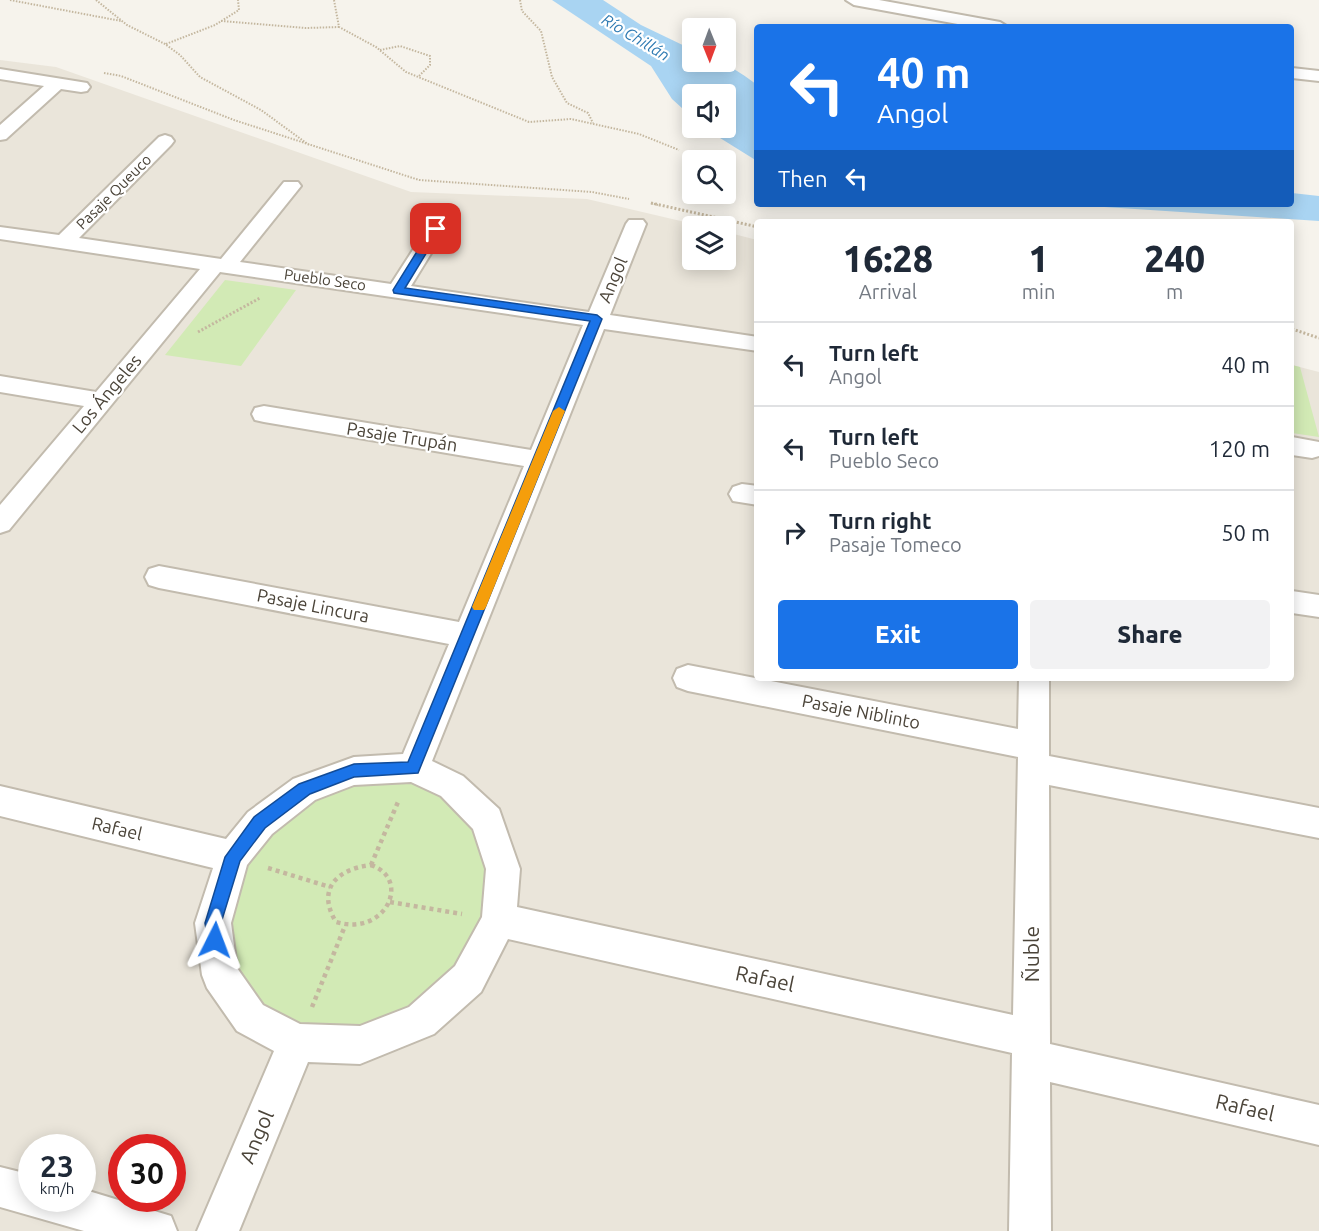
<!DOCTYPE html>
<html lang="en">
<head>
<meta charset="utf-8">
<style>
  body { margin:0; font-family:Ubuntu,sans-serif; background:#f2f2f3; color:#1f2937; height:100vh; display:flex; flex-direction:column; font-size:22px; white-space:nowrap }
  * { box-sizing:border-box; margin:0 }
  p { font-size:20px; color:#747a83 }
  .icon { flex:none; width:33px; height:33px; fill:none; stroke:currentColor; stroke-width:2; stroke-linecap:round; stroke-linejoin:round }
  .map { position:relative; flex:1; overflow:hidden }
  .side { position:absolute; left:754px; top:219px; width:540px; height:462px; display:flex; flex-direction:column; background:#fff; border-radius:6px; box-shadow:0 3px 15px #0003 }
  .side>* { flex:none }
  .guide { position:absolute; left:754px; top:24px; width:540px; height:183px; border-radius:6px; box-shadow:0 3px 15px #0003; background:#1a73e8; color:#fff; overflow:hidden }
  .needle { width:39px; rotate:179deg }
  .controls { position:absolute; left:682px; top:18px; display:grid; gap:12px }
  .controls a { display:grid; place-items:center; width:54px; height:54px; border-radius:6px; background:#fff; box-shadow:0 3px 15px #0003; font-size:30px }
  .speed { position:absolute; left:18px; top:1134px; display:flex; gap:12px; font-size:30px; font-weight:700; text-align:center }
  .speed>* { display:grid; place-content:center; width:78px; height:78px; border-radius:50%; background:#fff; box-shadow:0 3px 15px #0003; line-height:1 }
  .speed small { font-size:15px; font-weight:400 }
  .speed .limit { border:9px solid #d22; background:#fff; color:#111 }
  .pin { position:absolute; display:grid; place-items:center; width:51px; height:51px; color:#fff; margin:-26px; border-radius:12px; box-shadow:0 3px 9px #0006 }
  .me { position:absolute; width:66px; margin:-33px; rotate:3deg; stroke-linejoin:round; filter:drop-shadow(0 0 4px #0008) }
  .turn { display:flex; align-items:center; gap:21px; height:126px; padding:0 24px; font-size:27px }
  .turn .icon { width:78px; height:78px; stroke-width:2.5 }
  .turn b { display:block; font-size:42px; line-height:51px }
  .then { display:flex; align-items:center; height:57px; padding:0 24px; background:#0003; gap:12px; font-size:22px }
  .eta { display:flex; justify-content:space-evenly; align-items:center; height:102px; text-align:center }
  .eta b { font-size:36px; font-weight:800; line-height:42px }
  .cta { display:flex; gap:12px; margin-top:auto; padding:12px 24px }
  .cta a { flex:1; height:69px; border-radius:6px; background:#1a73e8; color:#fff; font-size:24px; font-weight:800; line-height:69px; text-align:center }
  .cta a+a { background:#f2f2f3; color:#1f2937 }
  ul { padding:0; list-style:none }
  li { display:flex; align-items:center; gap:18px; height:84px; padding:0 24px; border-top:2px solid #e0e1e3 }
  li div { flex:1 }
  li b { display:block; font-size:22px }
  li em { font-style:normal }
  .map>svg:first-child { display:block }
  .residential { fill:#eae5da; fill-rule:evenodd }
  .green { fill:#d2eab5 }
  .water { fill:#a9d4f2 }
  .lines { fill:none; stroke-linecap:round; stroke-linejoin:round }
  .minor-casing { stroke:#c2bbae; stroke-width:4 }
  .path-far2 { stroke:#c4b79f; stroke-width:2; stroke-dasharray:1.5 1.5; stroke-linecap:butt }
  .path-far1 { stroke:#c4b79f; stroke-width:3; stroke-dasharray:2 2; stroke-linecap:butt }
  .path { stroke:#c4b79f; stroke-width:4.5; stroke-dasharray:4 4; stroke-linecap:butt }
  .minor { fill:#fff; fill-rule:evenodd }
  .route { fill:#1a73e8; stroke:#114b97; stroke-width:1.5 }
  .slow { fill:#f59e0b }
  .labels { text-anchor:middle; stroke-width:4.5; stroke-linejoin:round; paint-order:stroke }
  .far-street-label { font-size:15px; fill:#4b4439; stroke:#fff }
  .far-water-label { font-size:16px; font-style:italic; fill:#2e7ab2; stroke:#fff }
  .street-label { font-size:18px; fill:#4b4439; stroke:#fff }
  .near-street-label { font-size:21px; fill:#4b4439; stroke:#fff }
</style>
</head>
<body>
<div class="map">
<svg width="1319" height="1231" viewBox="0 0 1319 1231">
  <rect width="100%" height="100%" fill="#f6f3ec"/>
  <!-- residential -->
  <path class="residential" d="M0 60 56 67 411 192 587 199 702 226H693V260H726V232L757 240 758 678H1292V365L1319 372V1231H0ZM32 1148H82V1198H32ZM122 1148H172V1198H122Z"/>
  <!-- green -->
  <path class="green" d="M225 280 296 290 241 366 165 355Z
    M1292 365 1300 367 1319 437 1292 433Z
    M402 776 454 800 478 830 490 884 480 929 448 978 407 1010 346 1030 298 1027 256 1005 231 969 225 897 243 854 322 786Z"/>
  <!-- water -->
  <path class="water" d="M552 0H603L641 25 693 50V62C725 62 732 66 757 85V161L704 128H726V94H693V118L672 99 651 66Z
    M1292 193 1319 196V221L1059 204H1292Z"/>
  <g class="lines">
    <!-- minor casing -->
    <g class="minor-casing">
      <path id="minor" d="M846 0H879L1000 22 1008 27H974L854 5Z
        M1292 68 1319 71V81L1292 78Z
        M0 69 81 82 87 83 90 87 87 91 81 92 61 89 6 139 0 140V125L44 86 0 79Z
        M165 135 171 137 174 141 171 145 79 238 221 259 284 182H298L301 186 240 262 391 284 429 225H443L446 229 411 286 589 312 626 224 629 220H643L646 224 610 315 758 337V351L604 329 432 761 463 776 499 809 520 869 517 907 1013 1015 1018 757 688 691 677 687 673 678 677 669 688 665 1018 729 1019 678H1049V756L1319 808V838L1049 785 1050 1044 1319 1105V1145L1050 1082 1051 1231H1009L1012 1053 508 939 481 992 434 1034 360 1064 308 1062 239 1231H197L274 1051 237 1031 207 988 202 975 195 923 213 868 0 816V786L226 839 248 812 293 779 354 757 403 754 449 644 159 588 149 585 145 577 149 569 159 566 459 622 524 466 264 422 255 420 252 414 255 408 264 406 531 450 583 325 220 272 9 530 0 533V505L84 406 0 392V376L96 392 200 269 0 239V227L59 235 159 137ZM411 782 441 796 473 829 486 869 482 917 455 966 409 1007 360 1026 300 1024 263 1005 237 968 231 923 247 865 272 834 315 800 354 785Z
        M1292 437 1319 442V456L1312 458 1292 455Z
        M742 484 758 486V505L733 501 729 494 733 487Z
        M1292 591 1319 595V617L1292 613Z
        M0 1167 32 1175V1198H82V1189L171 1216 177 1231H84L0 1207Z"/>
    </g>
    <!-- path-far2 -->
    <path class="path-far2" d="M10 0 121 21
      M96 0 127 25 165 44 180 55 200 77 261 110 309 145
      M334 0 339 27 376 47 406 72 529 122 571 119 639 134 679 150
      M520 0 522 11 541 31 552 77 567 103 588 113 593 123
      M221 21 306 28 339 27
      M166 44 215 25 239 10 238 0
      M380 50 400 46 430 56V65L418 77
      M104 73 121 76 234 120 419 180 592 192 629 199
      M651 203 658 205"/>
    <!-- path-far1 -->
    <path class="path-far1" d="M651 203 758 227
      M1292 329 1319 338
      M198 332 260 298"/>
    <!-- path -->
    <path class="path" d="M371 865C412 879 386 937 336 922 316 889 337 869 371 865Z
      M371 865 398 802
      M268 868 330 887
      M390 902 462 914
      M312 1007 345 926"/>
    <!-- minor -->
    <use href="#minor" class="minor"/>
  </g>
  <!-- route -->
  <path class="route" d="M436 226 441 229 405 288 597 315 602 319 418 773 354 777 310 794 265 828 240 861 221 923 224 940 221 946 215 949 209 946 205 923 225 857 254 817 299 784 354 764 408 762 590 321 394 293 393 290 431 229Z"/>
  <!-- slow -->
  <path class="slow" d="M559 407 565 411 486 607 484 610H474L472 607 553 411Z"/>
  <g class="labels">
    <!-- far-street labels -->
    <g class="far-street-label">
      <text transform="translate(114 192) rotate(-45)" y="5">Pasaje Queuco</text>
      <text transform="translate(325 280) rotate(8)" y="5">Pueblo Seco</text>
    </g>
    <!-- far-water labels -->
    <g class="far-water-label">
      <text transform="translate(636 37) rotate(31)" y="6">Río Chillán</text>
    </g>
    <!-- street labels -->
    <g class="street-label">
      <text transform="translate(613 280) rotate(-67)" y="6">Angol</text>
      <text transform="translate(107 394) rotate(-50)" y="6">Los Ángeles</text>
      <text transform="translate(402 437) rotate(9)" y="6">Pasaje Trupán</text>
      <text transform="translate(313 606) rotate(11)" y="6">Pasaje Lincura</text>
      <text transform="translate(861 712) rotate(11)" y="6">Pasaje Niblinto</text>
      <text transform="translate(117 829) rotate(13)" y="6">Rafael</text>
    </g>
    <!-- near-street labels -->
    <g class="near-street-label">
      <text transform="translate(1032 954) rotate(-90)" y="7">Ñuble</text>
      <text transform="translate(765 979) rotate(12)" y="7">Rafael</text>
      <text transform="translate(1245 1108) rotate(13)" y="7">Rafael</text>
      <text transform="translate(257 1137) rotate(-67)" y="7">Angol</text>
    </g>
  </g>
</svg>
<div class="controls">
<a><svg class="needle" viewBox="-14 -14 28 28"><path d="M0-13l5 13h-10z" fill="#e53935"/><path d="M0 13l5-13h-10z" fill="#747a83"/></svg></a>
<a><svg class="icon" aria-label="sound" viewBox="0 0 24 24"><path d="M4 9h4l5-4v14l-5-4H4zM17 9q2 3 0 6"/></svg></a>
<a><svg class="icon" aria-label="search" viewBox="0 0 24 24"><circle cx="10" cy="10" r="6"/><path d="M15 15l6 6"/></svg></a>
<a><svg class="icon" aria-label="layers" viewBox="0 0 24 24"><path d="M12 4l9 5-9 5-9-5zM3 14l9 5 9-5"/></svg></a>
</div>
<div class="speed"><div>23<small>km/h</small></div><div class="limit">30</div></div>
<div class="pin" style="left:436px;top:229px;background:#d93025"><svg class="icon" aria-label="arrive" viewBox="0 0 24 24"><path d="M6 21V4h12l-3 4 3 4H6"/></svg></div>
<svg class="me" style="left:215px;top:940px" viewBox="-20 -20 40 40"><path d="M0-17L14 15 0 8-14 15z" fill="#1a73e8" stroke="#fff" stroke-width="4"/></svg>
<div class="guide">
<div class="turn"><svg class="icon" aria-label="left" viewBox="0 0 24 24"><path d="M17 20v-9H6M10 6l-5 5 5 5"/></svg><div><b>40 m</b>Angol</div></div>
<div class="then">Then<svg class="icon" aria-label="left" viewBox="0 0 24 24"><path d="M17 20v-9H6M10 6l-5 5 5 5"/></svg></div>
</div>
<section class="side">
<div class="eta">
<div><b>16:28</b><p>Arrival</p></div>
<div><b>1</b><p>min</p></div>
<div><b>240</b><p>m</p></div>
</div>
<ul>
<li><svg class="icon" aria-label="left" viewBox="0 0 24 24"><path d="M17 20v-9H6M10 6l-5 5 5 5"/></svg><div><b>Turn left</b><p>Angol</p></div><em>40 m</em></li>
<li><svg class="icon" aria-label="left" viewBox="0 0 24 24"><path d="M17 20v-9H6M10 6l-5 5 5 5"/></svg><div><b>Turn left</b><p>Pueblo Seco</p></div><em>120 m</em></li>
<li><svg class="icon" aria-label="right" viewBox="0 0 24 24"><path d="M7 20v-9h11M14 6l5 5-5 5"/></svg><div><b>Turn right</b><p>Pasaje Tomeco</p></div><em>50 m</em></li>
</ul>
<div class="cta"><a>Exit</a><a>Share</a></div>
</section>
</div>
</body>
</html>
